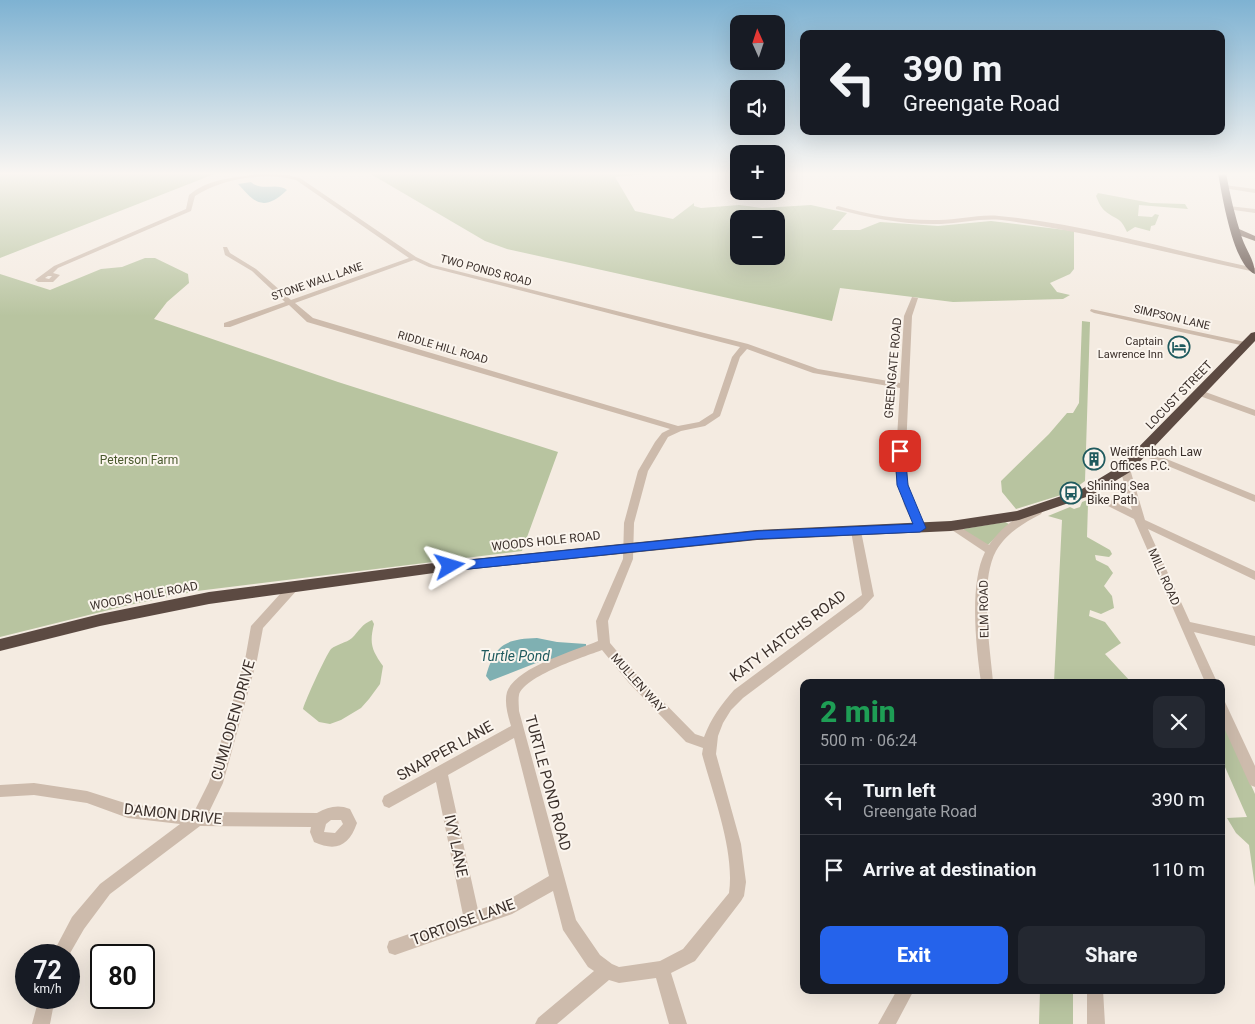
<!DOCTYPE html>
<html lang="en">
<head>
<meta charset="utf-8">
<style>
  body { margin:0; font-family:Roboto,sans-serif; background:#242831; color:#f1f3f6; height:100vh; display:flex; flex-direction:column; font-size:19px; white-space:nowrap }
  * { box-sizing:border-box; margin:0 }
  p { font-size:16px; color:#9ea1a6 }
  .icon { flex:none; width:28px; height:28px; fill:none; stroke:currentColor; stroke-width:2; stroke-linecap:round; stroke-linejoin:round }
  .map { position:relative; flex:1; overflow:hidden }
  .sheet { position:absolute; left:800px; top:679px; width:425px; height:315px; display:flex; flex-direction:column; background:#171b24; border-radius:10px; box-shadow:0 5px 20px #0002 }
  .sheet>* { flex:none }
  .top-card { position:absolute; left:800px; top:30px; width:425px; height:105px; border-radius:10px; box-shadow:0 5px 20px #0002; background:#171b24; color:#f1f3f6; overflow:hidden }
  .needle { width:32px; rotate:357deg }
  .buttons { position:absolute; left:730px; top:15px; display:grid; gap:10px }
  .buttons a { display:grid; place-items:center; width:55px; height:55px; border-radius:10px; background:#171b24; box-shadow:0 5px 20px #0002; font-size:25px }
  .speed { position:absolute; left:15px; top:944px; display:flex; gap:10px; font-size:25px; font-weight:700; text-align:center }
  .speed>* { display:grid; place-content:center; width:65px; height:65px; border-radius:50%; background:#171b24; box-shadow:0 5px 20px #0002; line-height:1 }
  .speed small { font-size:12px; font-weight:400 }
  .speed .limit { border:2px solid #111; border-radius:8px; background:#fff; color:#111 }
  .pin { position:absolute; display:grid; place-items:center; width:42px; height:42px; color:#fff; margin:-21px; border-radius:10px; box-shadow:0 2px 8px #0006 }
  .me { position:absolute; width:55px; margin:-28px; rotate:83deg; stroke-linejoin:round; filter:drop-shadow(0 0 4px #0008) }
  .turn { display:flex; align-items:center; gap:18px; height:105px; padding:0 20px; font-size:22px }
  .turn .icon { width:65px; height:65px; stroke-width:2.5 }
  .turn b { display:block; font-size:35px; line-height:42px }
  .round { display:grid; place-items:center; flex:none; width:52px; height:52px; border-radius:10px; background:#242831 }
  .headline { display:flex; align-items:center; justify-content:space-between; height:85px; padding:0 20px }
  h1 { font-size:30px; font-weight:800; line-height:38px; color:#1e9e55 }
  .primary-button { display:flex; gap:10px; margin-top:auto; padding:10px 20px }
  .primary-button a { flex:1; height:58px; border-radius:10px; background:#2563eb; color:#fff; font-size:20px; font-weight:800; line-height:58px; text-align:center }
  .primary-button a+a { background:#242831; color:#f1f3f6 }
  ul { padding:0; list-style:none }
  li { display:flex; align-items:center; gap:15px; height:70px; padding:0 20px; border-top:1px solid #363941 }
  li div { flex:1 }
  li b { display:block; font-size:19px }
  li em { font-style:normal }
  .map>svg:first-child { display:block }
  .green { fill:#b8c4a0; fill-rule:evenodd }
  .water { fill:#7fb0b2 }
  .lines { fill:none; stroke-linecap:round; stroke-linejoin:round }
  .minor { fill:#cdbbac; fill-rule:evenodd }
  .major { fill:#7d675c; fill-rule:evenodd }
  .highway { fill:#5c4a42; fill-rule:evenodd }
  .route { fill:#2563eb; stroke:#184099 }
  .labels { text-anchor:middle; stroke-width:4; stroke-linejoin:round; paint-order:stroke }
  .far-street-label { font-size:11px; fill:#3b302b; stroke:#fbf5ee }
  .far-poi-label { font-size:11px; fill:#3b302b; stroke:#fbf5ee; text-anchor:end }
  .street-label { font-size:12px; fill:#3b302b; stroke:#fbf5ee }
  .poi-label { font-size:12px; fill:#3b302b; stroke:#fbf5ee; text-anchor:start }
  .park-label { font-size:12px; fill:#4a5a2e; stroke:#fbf5ee }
  .water-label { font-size:14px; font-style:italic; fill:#1f5a5e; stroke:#fbf5ee }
  .near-street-label { font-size:15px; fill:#3b302b; stroke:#fbf5ee }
</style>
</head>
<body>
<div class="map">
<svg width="1255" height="1024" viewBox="0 0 1255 1024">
  <rect width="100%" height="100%" fill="#f4ebe1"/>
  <!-- green -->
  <path class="green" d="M0 173H217L0 258Z
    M369 173H659L615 177 635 211 673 219 694 203V206L701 208 739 205 762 208 811 205 847 213 832 230H860L880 222 938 226 991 221 1074 231V269L1070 274 1050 283 1057 292 1070 295 1063 299 953 302 840 288 832 321 507 249 485 241ZM739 219H776V256H739Z
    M1098 193 1151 203 1185 204 1188 209 1139 205 1138 216 1152 217 1155 214 1159 215 1155 225 1151 226 1150 231 1135 227 1127 232C1120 216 1117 221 1105 211 1101 208 1098 201 1096 196Z
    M145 258H155L188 274 189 283 167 302 154 319 338 382 558 452 522 551 197 591 129 605 0 637V274L50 290 101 269 122 267Z
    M1082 321 1090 322 1085 481 1074 489V491L1016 509 1002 492 1001 481 1049 434 1067 413H1073L1079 403Z
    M1090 499 1094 501 1088 504 1087 537 1110 550 1112 554 1109 557 1095 555 1096 560 1108 566 1113 573 1104 586 1112 596 1114 608 1101 614 1090 610 1089 616 1105 622 1121 643 1105 654 1131 682H1054L1062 520 1048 516 1070 507 1074 509 1080 507 1082 502Z
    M1005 522 1009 524 988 545 966 533 963 529Z
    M372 620 374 624C369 644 372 650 383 666L380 684 369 699 361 708 341 720 330 724 319 722 303 709C305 701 326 655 331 649 337 644 346 643 352 638 359 631 362 624 372 620Z
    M1221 718 1255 794V887L1249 845 1236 833 1227 818 1247 817 1221 758Z
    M1040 990H1073V1024H1039Z"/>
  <!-- water -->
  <path class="water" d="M251 182C261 192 277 182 287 190 262 214 253 200 238 184Z
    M537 638 557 642 586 644V648L553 660 536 663 490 681 486 676C495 644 506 639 537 638Z"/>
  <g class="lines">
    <!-- minor -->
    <path class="minor" d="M259 174 288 175 300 178 416 257 433 265 748 344 818 369 900 383 904 316 912 297 918 298 912 316 905 471 914 505 925 528 924 530 920 531 915 528 904 505 895 471 900 388 813 373 747 349 740 357 720 416 705 426 681 431 668 437 648 471 634 523 633 559 608 621 610 643 637 675 695 734 704 737C711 718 721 705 734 690L862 595 851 531 852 529H860L861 531 874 596 862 609 743 698 731 710 723 723 718 736 716 754 741 844 746 882 744 896 741 901 695 961 671 973 687 1024H669L656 978 619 983 609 980 557 1024H535L538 1018 594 971 588 967 563 930 553 891 512 914 395 955 389 953 387 947 389 941 463 915 436 782 389 808 384 806 382 801 384 796 511 726C508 716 504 702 507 692 516 667 574 651 598 641L596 621 623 559 624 523 638 471 655 442 662 433 670 429 307 322 289 305 230 327H224V323L285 302 252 271 225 255 223 247H227L230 253 256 269 291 300 409 258 296 180C265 172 222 178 195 196L191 211 58 268 53 273 60 275 53 282H38L35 280 54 266 186 209 189 195C207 179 236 177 259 174ZM414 260 429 267 740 347 732 357 713 413 699 422 678 426 313 318 295 303ZM48 276H52L49 279 45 278ZM602 650 629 683 686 742 703 748 702 754C713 795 735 851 729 893L683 949 660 961 619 967 612 964 600 955 576 920 519 711C519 706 518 700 519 695 524 676 584 657 602 650ZM514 738 549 876 508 900 478 910 448 775Z
      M1225 185 1255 189V193L1223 188 1222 187Z
      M838 206C871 215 904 221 939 220 959 220 979 214 999 216 1086 224 1170 250 1255 268V272C1171 254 1087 231 1002 220 981 218 961 223 941 224 905 225 870 218 836 209V207Z
      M1229 206 1255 209V213L1227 209V207Z
      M1091 309 1245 342 1249 344 1245 346 1094 313 1090 311Z
      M1200 390 1255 410V416L1197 395V391Z
      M1142 449 1255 495V502L1139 454 1137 452 1139 450Z
      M1125 466 1130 469 1145 520 1255 571V580L1148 529 1190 622 1255 636V646L1194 632 1217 682H1205L1134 519 1084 494 1082 492 1087 489 1090 490 1132 510 1120 469Z
      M1037 509 1041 510 1042 512 1041 514C1023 523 1006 534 996 551 979 582 990 647 993 682H981C976 647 969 584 985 552L946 526 951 523 955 524 989 545C1000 529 1018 514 1037 509Z
      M294 582 298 583 300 586 298 589 263 628 257 660 223 783 209 812 317 813C328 807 338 804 350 809L357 823C349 846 336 852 314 842L310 832 311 827 200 826 110 894 84 929 69 955H52L72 917 100 884 180 824 128 818 87 803 34 795 0 797V785L34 783 87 791 128 804 194 812 209 782 245 660 251 626 290 583ZM331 820H341L343 824 335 833 324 832 326 824Z
      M1221 701 1225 702 1255 766V787L1250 785 1221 721Z
      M897 990H914L896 1024H878Z
      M1087 990H1103L1105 1024H1087Z
      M39 998H55L50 1024H32Z"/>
    <!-- major -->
    <path class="major" d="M1233 229H1239L1255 236V241L1233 233Z"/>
    <!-- highway -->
    <path class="highway" d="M1218 173H1226C1230 195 1235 217 1242 238 1246 250 1255 261 1255 274 1233 266 1222 194 1218 173Z
      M1255 332V341L1130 472 1092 495 1019 520 951 531 757 540 434 573 209 604 100 626 0 651V639L100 614 209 592 434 563 757 530 951 521 1017 511 1082 489 1120 466 1251 333Z"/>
  </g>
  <!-- sky -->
  <linearGradient id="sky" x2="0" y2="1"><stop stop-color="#7eb2d2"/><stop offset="0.55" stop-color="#faf6f2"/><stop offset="1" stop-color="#faf6f2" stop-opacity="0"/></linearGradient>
  <rect width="1255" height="316" fill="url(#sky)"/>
  <!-- route -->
  <path class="route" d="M900 448 905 451 908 485 926 528 920 532 757 539 450 571 444 566 450 562 757 531 913 524 897 485 895 451Z"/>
  <!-- icons -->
  <defs>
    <g id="hotel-ring" transform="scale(1.125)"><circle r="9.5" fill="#fbf5ee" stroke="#1f5a5e" stroke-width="1.5"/><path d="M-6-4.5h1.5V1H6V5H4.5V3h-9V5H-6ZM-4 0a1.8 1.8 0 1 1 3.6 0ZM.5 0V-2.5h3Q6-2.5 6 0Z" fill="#1f5a5e"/></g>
    <g id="building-ring" transform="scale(1.125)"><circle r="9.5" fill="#fbf5ee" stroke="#1f5a5e" stroke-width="1.5"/><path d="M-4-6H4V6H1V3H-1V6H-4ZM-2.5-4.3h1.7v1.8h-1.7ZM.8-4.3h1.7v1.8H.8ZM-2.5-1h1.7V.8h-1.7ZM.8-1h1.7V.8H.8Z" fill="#1f5a5e"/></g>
    <g id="bus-ring" transform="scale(1.125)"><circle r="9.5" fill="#fbf5ee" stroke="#1f5a5e" stroke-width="1.5"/><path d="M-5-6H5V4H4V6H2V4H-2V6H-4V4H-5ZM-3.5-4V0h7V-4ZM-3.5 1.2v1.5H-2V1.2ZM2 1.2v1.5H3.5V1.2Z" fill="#1f5a5e"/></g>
  </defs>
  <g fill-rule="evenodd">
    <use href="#hotel-ring" x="1179" y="347"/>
    <use href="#building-ring" x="1094" y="459"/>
    <use href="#bus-ring" x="1071" y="493"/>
  </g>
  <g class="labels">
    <!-- far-street labels -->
    <g class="far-street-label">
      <text transform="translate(486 270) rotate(15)" y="4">TWO PONDS ROAD</text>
      <text transform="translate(317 281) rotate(-19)" y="4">STONE WALL LANE</text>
      <text transform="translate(1172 317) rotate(13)" y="4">SIMPSON LANE</text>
      <text transform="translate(443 347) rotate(16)" y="4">RIDDLE HILL ROAD</text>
    </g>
    <!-- far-poi labels -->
    <g class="far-poi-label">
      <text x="1163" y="345">Captain<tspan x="1163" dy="13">Lawrence Inn</tspan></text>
    </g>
    <!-- street labels -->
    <g class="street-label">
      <text transform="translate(893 368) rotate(-85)" y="4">GREENGATE ROAD</text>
      <text transform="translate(1179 395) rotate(-46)" y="4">LOCUST STREET</text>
      <text transform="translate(546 541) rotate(-6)" y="4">WOODS HOLE ROAD</text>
      <text transform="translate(1164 577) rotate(66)" y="4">MILL ROAD</text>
      <text transform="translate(144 596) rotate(-11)" y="4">WOODS HOLE ROAD</text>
      <text transform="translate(984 609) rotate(-91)" y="4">ELM ROAD</text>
      <text transform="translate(638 683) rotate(48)" y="4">MULLEN WAY</text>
    </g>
    <!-- poi labels -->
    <g class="poi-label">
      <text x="1110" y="456">Weiffenbach Law<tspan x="1110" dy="14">Offices P.C.</tspan></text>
      <text x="1087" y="490">Shining Sea<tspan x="1087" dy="14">Bike Path</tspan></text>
    </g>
    <!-- park labels -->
    <g class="park-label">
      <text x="139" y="464">Peterson Farm</text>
    </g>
    <!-- water labels -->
    <g class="water-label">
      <text x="515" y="661">Turtle Pond</text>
    </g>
    <!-- near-street labels -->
    <g class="near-street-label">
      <text transform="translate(788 636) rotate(-37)" y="5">KATY HATCHS ROAD</text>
      <text transform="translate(233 720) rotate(-74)" y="5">CUMLODEN DRIVE</text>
      <text transform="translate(445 751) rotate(-29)" y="5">SNAPPER LANE</text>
      <text transform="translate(548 783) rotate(75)" y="5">TURTLE POND ROAD</text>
      <text transform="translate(173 814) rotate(6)" y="5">DAMON DRIVE</text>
      <text transform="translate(456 846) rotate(78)" y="5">IVY LANE</text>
      <text transform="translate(463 922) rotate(-20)" y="5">TORTOISE LANE</text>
    </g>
  </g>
</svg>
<div class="buttons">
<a><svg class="needle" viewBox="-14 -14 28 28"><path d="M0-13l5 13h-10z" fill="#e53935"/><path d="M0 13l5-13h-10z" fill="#9ea1a6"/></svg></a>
<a><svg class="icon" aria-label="sound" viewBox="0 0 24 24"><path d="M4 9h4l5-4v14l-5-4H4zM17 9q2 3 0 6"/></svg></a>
<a>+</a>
<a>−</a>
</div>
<div class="speed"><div>72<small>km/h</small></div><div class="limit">80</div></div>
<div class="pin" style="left:900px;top:451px;background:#d93025"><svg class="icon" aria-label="arrive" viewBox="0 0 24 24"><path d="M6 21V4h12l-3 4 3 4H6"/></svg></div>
<svg class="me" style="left:450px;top:566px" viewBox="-20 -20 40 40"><path d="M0-17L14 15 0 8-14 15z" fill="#2563eb" stroke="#fff" stroke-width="4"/></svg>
<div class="top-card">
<div class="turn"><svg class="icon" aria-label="left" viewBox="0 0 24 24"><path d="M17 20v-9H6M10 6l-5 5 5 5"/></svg><div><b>390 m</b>Greengate Road</div></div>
</div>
<section class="sheet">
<div class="headline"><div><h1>2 min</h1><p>500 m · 06:24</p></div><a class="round"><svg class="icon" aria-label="close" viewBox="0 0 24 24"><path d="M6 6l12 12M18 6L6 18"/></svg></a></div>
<ul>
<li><svg class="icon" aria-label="left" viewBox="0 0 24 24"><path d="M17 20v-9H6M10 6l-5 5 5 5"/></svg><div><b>Turn left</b><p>Greengate Road</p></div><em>390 m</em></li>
<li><svg class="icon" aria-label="arrive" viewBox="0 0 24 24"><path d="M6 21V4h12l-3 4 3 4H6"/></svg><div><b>Arrive at destination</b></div><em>110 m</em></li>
</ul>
<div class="primary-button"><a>Exit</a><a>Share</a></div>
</section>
</div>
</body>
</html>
